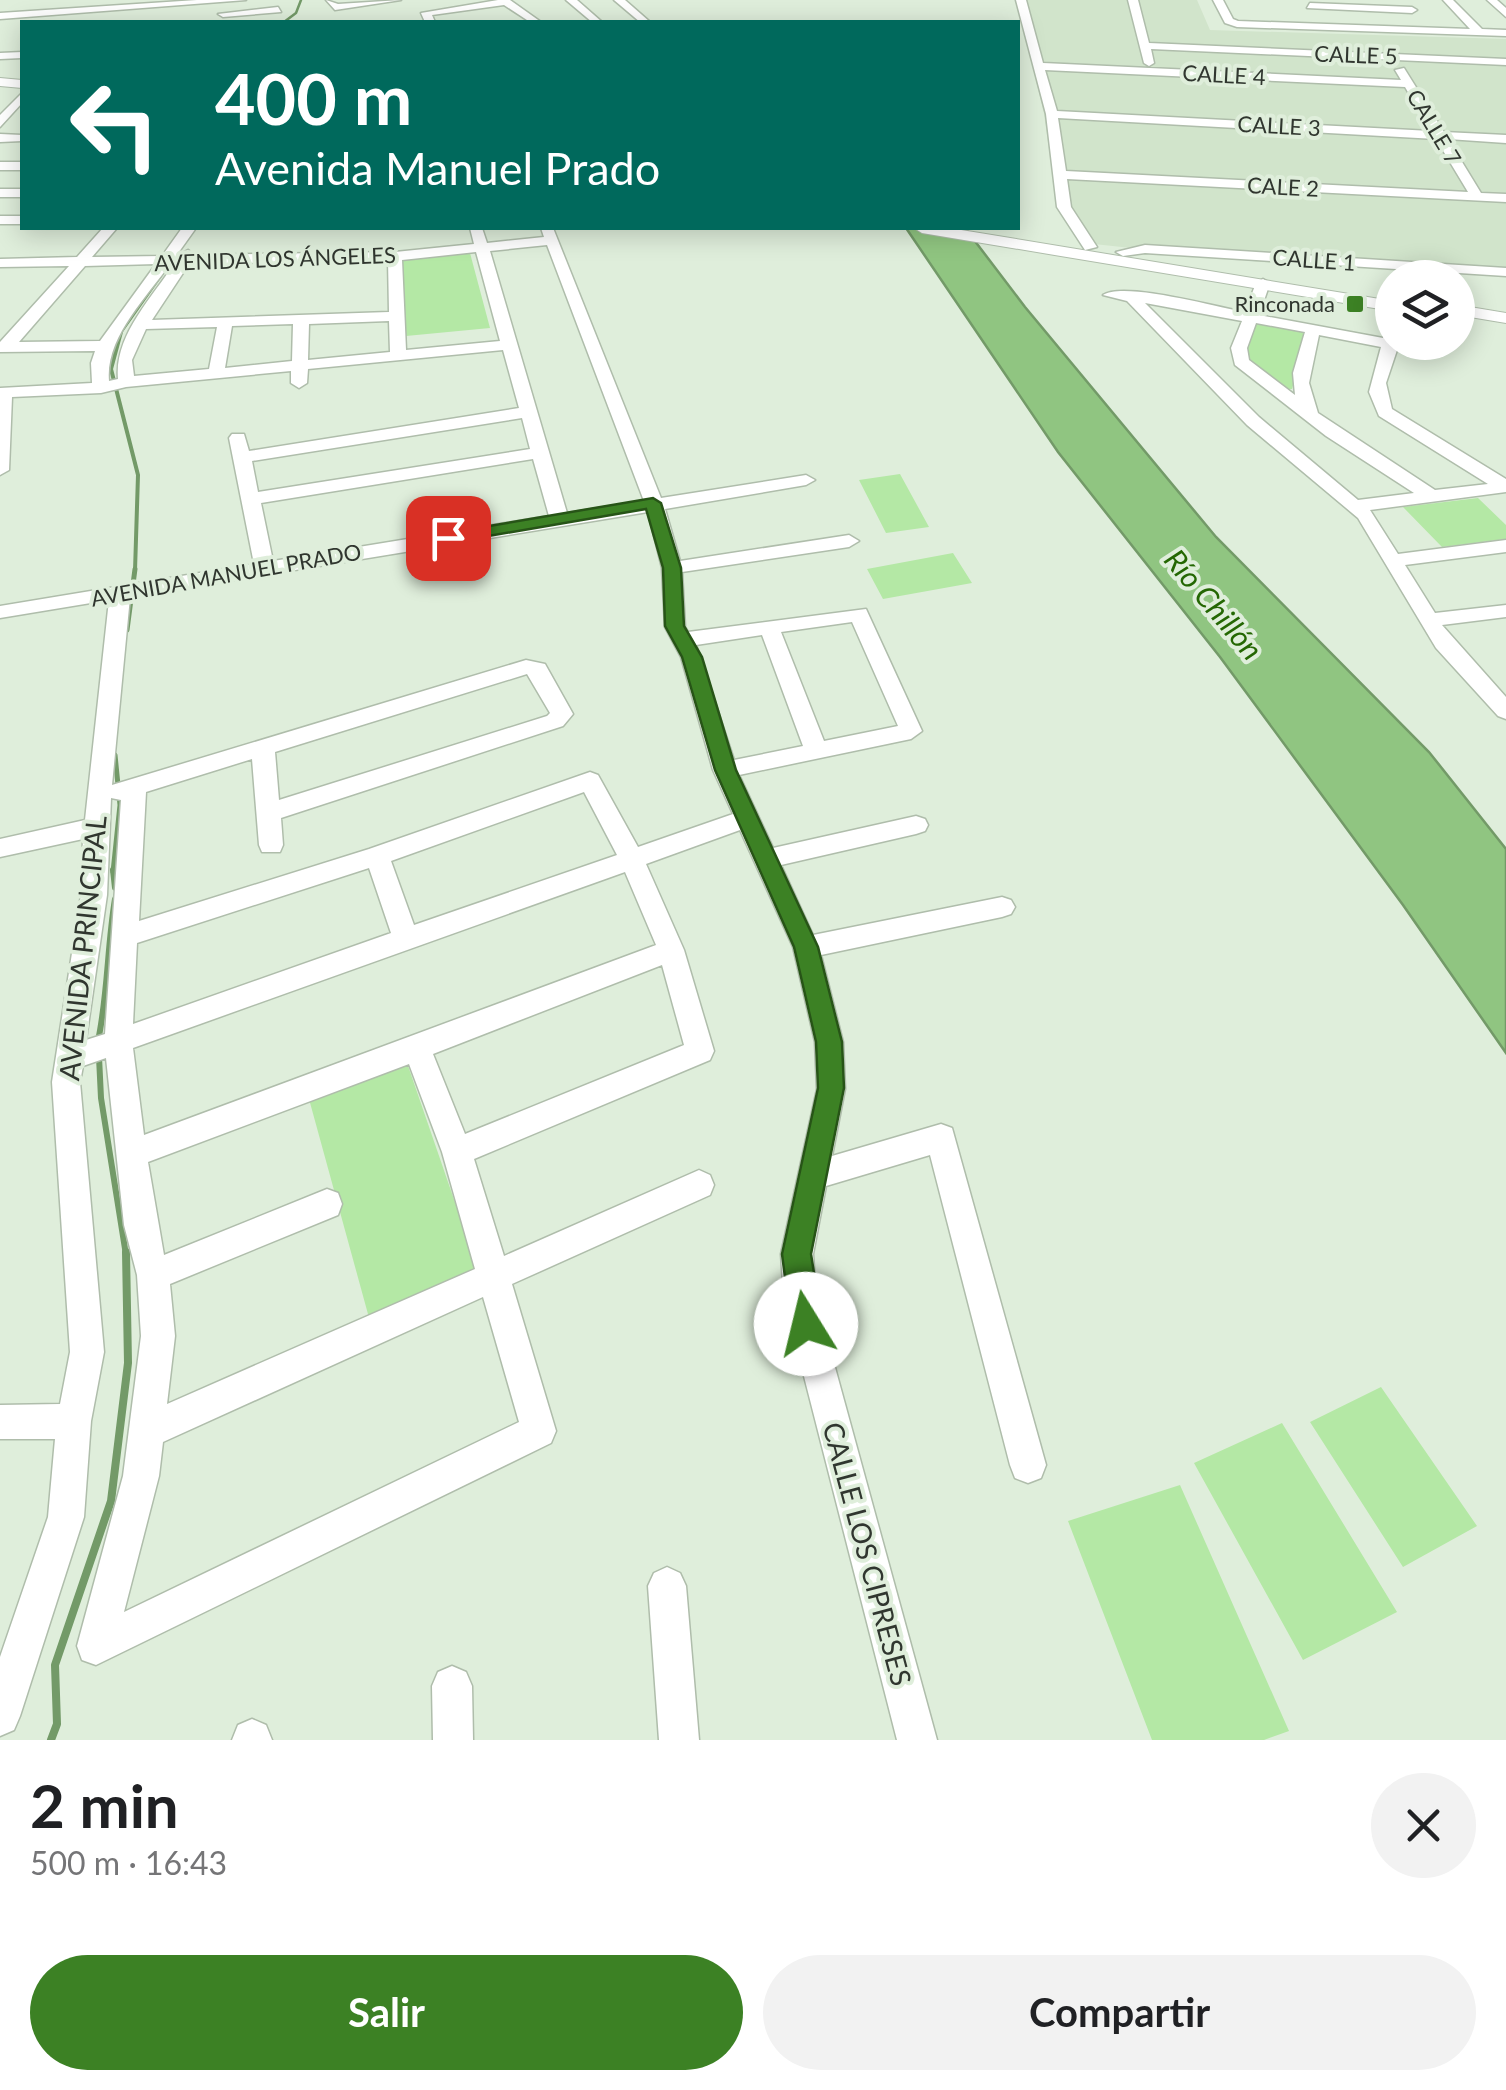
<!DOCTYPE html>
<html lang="es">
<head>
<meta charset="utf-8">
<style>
  body { margin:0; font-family:Lato,sans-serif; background:#f2f2f2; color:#202124; height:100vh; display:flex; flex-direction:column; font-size:38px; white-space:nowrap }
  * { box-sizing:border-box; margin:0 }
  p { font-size:32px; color:#757577 }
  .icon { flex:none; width:55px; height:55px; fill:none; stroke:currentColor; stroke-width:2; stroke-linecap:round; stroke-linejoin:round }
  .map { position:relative; height:1740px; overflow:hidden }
  .panel { display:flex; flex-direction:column; background:#fff; flex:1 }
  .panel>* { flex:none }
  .hud { position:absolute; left:20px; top:20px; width:1000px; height:210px; border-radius:0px; box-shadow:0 5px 25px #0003; background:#00695c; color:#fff; overflow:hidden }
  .buttons { position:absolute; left:1375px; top:260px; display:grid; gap:20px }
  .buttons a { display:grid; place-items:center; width:100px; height:100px; border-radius:50%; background:#fff; box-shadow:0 5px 25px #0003; font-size:50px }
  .pin { position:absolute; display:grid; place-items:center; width:85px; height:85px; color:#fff; margin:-42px; border-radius:20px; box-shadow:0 5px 15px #0006 }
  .me { position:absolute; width:110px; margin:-55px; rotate:351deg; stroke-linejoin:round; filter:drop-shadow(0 0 8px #0008) }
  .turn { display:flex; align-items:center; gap:35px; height:210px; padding:0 30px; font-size:45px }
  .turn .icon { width:130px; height:130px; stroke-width:2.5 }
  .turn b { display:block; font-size:70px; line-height:85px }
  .round { display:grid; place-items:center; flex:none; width:105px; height:105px; border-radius:52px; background:#f2f2f2 }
  .head { display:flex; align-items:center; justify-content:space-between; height:170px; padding:0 30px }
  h1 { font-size:60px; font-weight:700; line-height:75px }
  .primary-button { display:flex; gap:20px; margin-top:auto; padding:20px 30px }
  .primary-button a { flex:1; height:115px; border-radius:60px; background:#3c8124; color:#fff; font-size:40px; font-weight:700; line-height:115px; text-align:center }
  .primary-button a+a { background:#f2f2f2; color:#202124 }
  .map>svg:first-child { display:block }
  .built { fill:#d1e4cb }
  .green { fill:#b4e8a5 }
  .water { fill:#90c581; stroke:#739a68; stroke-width:2.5 }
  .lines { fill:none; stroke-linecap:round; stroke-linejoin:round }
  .stream-far4 { stroke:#739a68; stroke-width:2.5 }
  .stream-far3 { stroke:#739a68; stroke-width:4 }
  .stream-far2 { stroke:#739a68; stroke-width:5 }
  .stream-far1 { stroke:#739a68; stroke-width:6 }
  .stream { stroke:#739a68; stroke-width:8 }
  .minor-casing { stroke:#afbdab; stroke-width:3 }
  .major-casing { stroke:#afbdab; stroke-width:2 }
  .minor { fill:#fff; fill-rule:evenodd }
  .major { fill:#fff; fill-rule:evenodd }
  .route { fill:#3c8124; stroke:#275417; stroke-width:2.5 }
  .poi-dot { fill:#3c8124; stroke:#dfeedb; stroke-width:4 }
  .labels { text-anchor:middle; stroke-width:8; stroke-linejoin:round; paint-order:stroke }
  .far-street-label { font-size:22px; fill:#30362f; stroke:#dfeedb }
  .far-poi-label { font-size:22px; fill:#30362f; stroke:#dfeedb; text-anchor:end }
  .street-label { font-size:28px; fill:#30362f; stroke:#dfeedb }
  .water-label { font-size:30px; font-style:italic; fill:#246703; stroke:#dfeedb }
</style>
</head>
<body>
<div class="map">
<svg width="1506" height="1740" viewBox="0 0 1506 1740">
  <rect width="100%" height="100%" fill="#dfeedb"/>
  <!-- built -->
  <path class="built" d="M1017 0H1197L1210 30 1506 39V276L1261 262 1094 244 1057 206 1044 114Z"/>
  <!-- green -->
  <path class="green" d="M470 253 490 328 406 336 401 260Z
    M1255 323 1307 332 1292 389H1286L1248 360 1246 353Z
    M900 474 929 527 886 533 859 480Z
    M1478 498 1506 525V539L1442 547 1403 507Z
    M953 553 972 583 883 599 867 569Z
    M406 1060 480 1275 371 1325 309 1099Z
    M1381 1387 1477 1526 1403 1567 1310 1422Z
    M1282 1423 1397 1612 1303 1660 1194 1463Z
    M1180 1485 1289 1731 1264 1740H1152L1068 1521Z"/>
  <!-- water -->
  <path class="water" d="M906 228H965L1025 307 1216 537 1429 752 1506 849V1053L1403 905 1220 657 1058 452Z"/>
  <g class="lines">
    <!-- stream-far4 -->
    <path class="stream-far4" d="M284 22 296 13 301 0
      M120 334 170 263"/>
    <!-- stream-far3 -->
    <path class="stream-far3" d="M121 332 111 369 138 475 135 571"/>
    <!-- stream-far2 -->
    <path class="stream-far2" d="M127 630 135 569
      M113 872 120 805 115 755"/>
    <!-- stream-far1 -->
    <path class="stream-far1" d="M113 870 115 888
      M98 1041C108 994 107 947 115 899
      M99 1057 101 1098 126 1255"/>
    <!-- stream -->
    <path class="stream" d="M51 1740 57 1724 55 1665 111 1501 128 1363 126 1252"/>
    <!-- minor casing -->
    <g class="minor-casing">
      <path id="minor" d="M197 0H246L0 19V13Z
        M326 0 338 4 401 0 335 10Z
        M498 0H510L541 22H530L504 5 432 15 435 22H425L421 13Z
        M566 0H577L602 22H592Z
        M614 0H625L650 22H640Z
        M1016 0H1026L1043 63 1401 80 1395 70 1404 68 1444 132 1506 135V143L1448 139 1481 193 1506 194V202L1067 179 1071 207 1097 247 1085 250 1057 207 1046 114ZM1045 70 1405 87 1431 131 1057 111ZM1058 118 1436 139 1468 192 1066 171Z
        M1128 0H1138L1149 43 1506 59V65L1151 49 1154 63 1149 66 1144 63Z
        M1213 0H1223L1233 19 1238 21 1470 29 1443 0H1453L1482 29 1506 30V36L1237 27 1225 23Z
        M1487 0H1497L1506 8V17Z
        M1310 3 1412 7 1417 10 1412 13 1307 8Z
        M278 7 281 12 223 17 218 14Z
        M22 52V58L0 59V53Z
        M22 93V103L0 127V115Z
        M0 134 22 135V141L0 142Z
        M0 162H22V170H0Z
        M0 189H22V197H0Z
        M0 216H22V224H0Z
        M103 228H117L92 257 162 256 182 228H196L176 256 188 250 194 255 395 252 474 244 470 228H482L487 243 544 237 541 228H553L661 498 806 475 815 480 806 485 665 509 680 561 849 535 859 541 849 547 682 572 685 627 688 632 866 609 922 731 911 739 739 775 773 848 916 816 925 819 928 825 925 831 916 834 781 865 813 935 1002 897 1011 900 1015 907 1011 914 1002 917 821 955 843 1042 845 1089 832 1156 941 1124 952 1128 1046 1465 1041 1478 1028 1483 1015 1478 1010 1465 930 1155 826 1186 813 1254 816 1298 937 1740H897L784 1298 781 1254 817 1089 815 1042 793 947 740 830 646 864 684 950 714 1051 710 1060 474 1159 504 1256 699 1170 710 1175 714 1185 710 1195 512 1284 556 1431 551 1443 96 1665 82 1660 77 1646 123 1476 141 1336 137 1275 124 1225 106 1058 83 1066 80 1082 104 1352 91 1421 84 1517 20 1716 14 1730 0 1736V1657L48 1517 55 1439H0V1405L60 1404 70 1352 52 1082 81 895 83 839 0 857V839L85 820 109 600 0 618V606L254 564 229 438 232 434H244L249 451 519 408 503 350 308 369 307 383 299 388 291 383V371L126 387 101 393 12 397 9 470 0 475V388L92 383 91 363 95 351 0 352V342L69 266 0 267V259L77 257ZM547 245 644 501 567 513 490 251ZM476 252 500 341 406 350 402 260ZM388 260 389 312 152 320 189 264ZM156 264 100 341 19 342 85 266ZM170 264H174C151 299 114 336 118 379L109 381C105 338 146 298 170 264ZM389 321 390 352 308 360 309 324ZM293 324 292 361 225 368 232 326ZM217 327 209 369 134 376 132 360 146 329ZM522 418 530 449 258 492 252 461ZM533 459 549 516 273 561 261 503ZM648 512 662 568 665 627 681 657 713 770 733 814 638 847 598 775 590 772 369 849 139 921 146 792 252 759 259 845 262 852H280L283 845 281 818 563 726 573 714 545 664 526 660 112 785 130 597ZM852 622 898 726 824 741 781 632ZM762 635 803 746 734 760 696 645ZM527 674 550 713 547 716 279 800 275 752ZM584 792 617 855 414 925 391 861ZM111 798 121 800 105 1034 86 1040 107 895ZM369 868 391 933 133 1024 137 943ZM625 872 656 945 144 1135 133 1048ZM662 965 684 1045 465 1134 433 1054ZM409 1064 442 1152 475 1269 167 1404 175 1336 170 1284 338 1215 342 1204 338 1193 327 1189 164 1255 148 1162ZM483 1297 519 1422 124 1612 159 1476 163 1442Z
        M1145 245 1506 268V276L1145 253 1123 256 1116 252Z
        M1263 279 1270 283 1259 315 1383 338 1387 331 1392 329V342L1399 344 1386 383 1392 409 1506 479V492L1370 510 1398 554 1506 540V552L1405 565 1435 613 1506 605V617L1442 625 1506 697V719L1498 716 1436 648 1358 518 1247 425 1127 301 1103 295C1123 281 1217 307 1245 312L1256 283ZM1145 303 1242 321 1231 348 1235 365 1326 436 1414 493 1358 500 1259 417ZM1256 323 1305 332 1293 373 1295 395 1249 360 1247 348ZM1319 335 1381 347 1369 392 1379 416 1488 484 1435 490 1318 413 1309 383Z
        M667 1567 680 1573 686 1586 699 1740H659L648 1586 654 1573Z
        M452 1666 466 1672 472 1686 473 1740H433L432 1686 438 1672Z
        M252 1719 266 1725 272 1740H232L238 1725Z"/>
    </g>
    <!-- major casing -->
    <g class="major-casing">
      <path id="major" d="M0 78 22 80V88L0 86Z
        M914 228H949L1392 301V311L922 233Z
        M1458 305 1506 313V323L1458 315Z"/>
    </g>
    <!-- minor -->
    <use href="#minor" class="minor"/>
    <!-- major -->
    <use href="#major" class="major"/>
  </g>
  <!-- route -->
  <path class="route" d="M653 498 661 503 681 568 684 626 702 657 736 770 818 947 842 1042 844 1088 811 1254 822 1324 817 1335 806 1340 796 1335 791 1324 782 1254 818 1088 816 1042 794 947 715 770 682 657 665 626 663 568 646 509 448 543 440 538 448 533Z"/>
  <!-- markers -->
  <rect class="poi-dot" x="1345" y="294" width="20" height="20" rx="5"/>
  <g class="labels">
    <!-- far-street labels -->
    <g class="far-street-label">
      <text transform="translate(1356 55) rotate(2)" y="8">CALLE 5</text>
      <text transform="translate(1224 75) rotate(3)" y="8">CALLE 4</text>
      <text transform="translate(1279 126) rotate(3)" y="8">CALLE 3</text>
      <text transform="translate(1434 127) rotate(59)" y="8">CALLE 7</text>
      <text transform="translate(1283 187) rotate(3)" y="8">CALE 2</text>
      <text transform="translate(275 259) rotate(-2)" y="8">AVENIDA LOS ÁNGELES</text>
      <text transform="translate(1314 260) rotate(4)" y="8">CALLE 1</text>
      <text transform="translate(226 575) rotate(-10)" y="8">AVENIDA MANUEL PRADO</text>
    </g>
    <!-- far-poi labels -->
    <g class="far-poi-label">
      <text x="1335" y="312">Rinconada</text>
    </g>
    <!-- street labels -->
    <g class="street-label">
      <text transform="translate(83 948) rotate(-84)" y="10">AVENIDA PRINCIPAL</text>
      <text transform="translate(867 1554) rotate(75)" y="10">CALLE LOS CIPRESES</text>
    </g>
    <!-- water labels -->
    <g class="water-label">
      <text transform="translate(1213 605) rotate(50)" y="10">Río Chillón</text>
    </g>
  </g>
</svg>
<div class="buttons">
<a><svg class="icon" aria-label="layers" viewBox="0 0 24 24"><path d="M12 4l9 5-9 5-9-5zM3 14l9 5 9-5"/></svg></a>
</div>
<div class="pin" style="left:448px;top:538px;background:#d93025"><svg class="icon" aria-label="arrive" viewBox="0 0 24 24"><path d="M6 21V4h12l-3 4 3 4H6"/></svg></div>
<svg class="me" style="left:806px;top:1324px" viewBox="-20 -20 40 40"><circle r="19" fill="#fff"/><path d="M0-13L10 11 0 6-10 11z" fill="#3c8124"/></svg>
<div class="hud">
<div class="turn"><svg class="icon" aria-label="left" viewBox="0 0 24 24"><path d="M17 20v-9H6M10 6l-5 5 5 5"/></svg><div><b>400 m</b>Avenida Manuel Prado</div></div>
</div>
</div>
<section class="panel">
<div class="head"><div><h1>2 min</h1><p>500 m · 16:43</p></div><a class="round"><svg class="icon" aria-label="close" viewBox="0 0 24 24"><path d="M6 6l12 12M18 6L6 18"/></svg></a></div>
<div class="primary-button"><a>Salir</a><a>Compartir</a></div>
</section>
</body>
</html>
